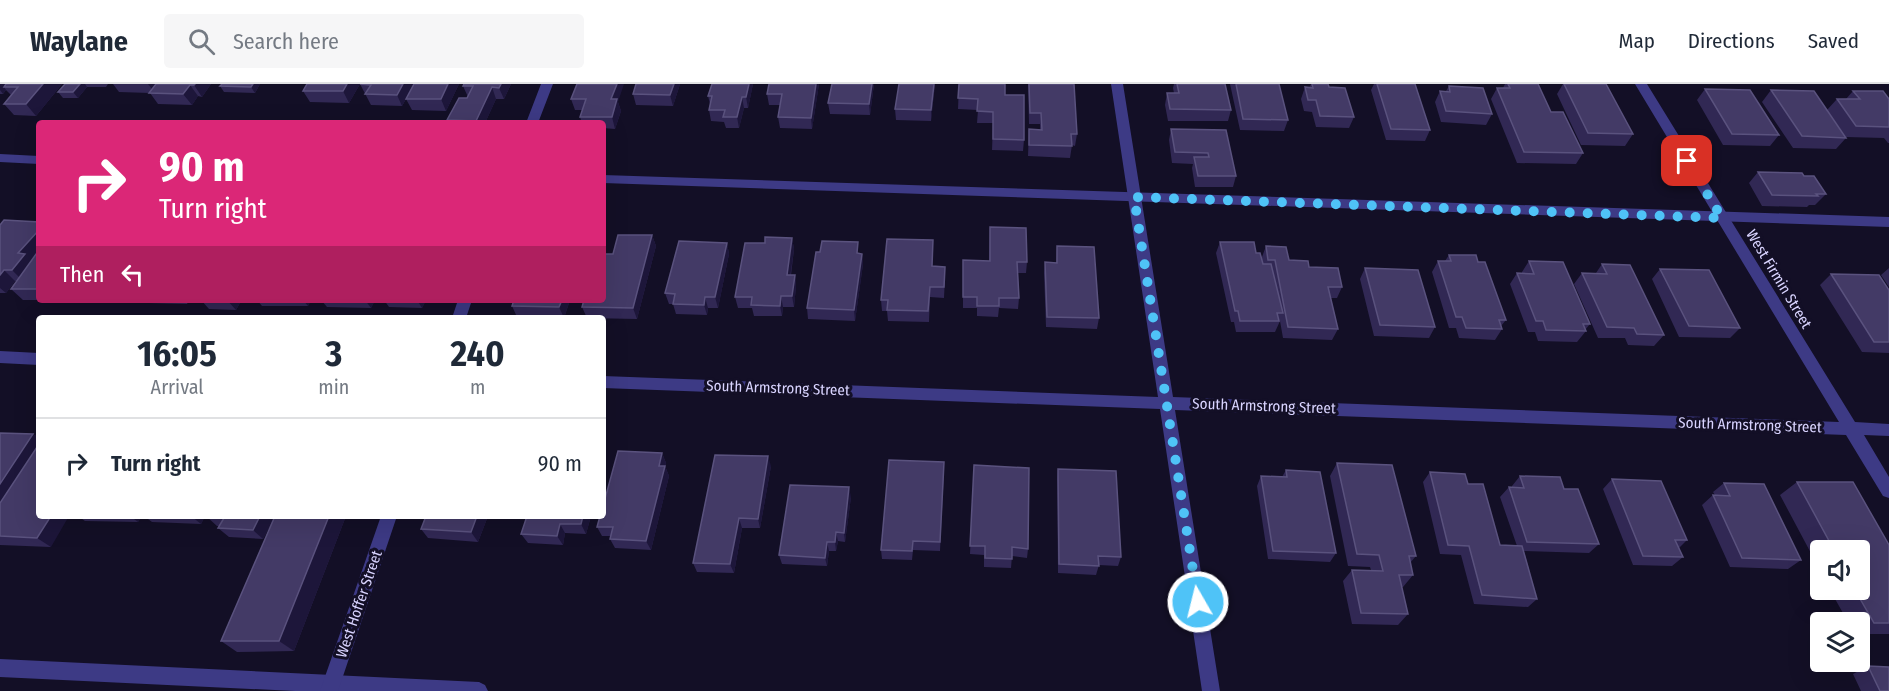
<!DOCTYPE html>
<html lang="en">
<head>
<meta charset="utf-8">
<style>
  body { margin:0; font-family:"Fira Sans Condensed",sans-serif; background:#f6f6f7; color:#1f2937; height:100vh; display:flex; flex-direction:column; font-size:22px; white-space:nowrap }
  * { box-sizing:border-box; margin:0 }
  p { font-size:20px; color:#747a83 }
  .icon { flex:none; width:33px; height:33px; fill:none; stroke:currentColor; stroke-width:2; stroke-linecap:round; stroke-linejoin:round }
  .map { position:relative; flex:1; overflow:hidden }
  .drawer { position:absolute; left:36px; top:231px; width:570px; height:204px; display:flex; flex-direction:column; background:#fff; border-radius:6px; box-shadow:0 6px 24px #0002 }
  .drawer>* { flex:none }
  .banner { position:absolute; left:36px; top:36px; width:570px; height:183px; border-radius:6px; box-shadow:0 6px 24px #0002; background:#db2777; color:#fff; overflow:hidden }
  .fabs { position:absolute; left:1810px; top:456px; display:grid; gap:12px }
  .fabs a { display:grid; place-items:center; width:60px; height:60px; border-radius:6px; background:#fff; box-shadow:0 6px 24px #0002; font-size:30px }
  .pin { position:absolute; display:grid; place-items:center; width:51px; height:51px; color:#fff; margin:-26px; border-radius:12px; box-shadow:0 3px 9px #0006 }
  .me { position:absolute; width:66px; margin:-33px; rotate:352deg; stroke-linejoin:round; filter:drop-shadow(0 0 4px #0008) }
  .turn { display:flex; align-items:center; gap:21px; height:126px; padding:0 24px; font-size:27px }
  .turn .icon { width:78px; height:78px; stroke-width:2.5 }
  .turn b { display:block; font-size:42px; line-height:51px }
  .then { display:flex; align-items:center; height:57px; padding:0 24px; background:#0003; gap:12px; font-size:22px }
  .eta { display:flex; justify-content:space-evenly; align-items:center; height:102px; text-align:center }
  .eta b { font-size:36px; font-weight:700; line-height:42px }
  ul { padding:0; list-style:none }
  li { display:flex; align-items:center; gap:18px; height:90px; padding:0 24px; border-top:2px solid #e0e1e3 }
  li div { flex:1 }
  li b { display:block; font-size:22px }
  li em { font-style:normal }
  header { display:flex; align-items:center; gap:36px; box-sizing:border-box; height:84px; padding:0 30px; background:#fff; border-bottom:2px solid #e0e1e3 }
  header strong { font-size:28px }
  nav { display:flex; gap:33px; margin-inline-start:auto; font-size:21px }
  .search { width:420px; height:54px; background:#f6f6f7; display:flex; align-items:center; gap:15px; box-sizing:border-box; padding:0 21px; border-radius:6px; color:#747a83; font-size:22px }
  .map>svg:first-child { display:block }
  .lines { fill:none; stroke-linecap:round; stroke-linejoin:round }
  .lane { fill:#3d3a85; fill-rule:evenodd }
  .street { fill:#3d3a85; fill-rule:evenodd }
  .wall { fill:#312854 }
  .shaded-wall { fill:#1d163a }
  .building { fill:#433a66; stroke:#5a527e; stroke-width:1.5 }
  .route { stroke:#4fc3f7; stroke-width:10; stroke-dasharray:0 18 }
  .labels { text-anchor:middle; stroke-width:6; stroke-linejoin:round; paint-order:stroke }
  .street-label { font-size:15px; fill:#d9d4ff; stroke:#130f26 }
</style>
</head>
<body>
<header>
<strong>Waylane</strong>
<div class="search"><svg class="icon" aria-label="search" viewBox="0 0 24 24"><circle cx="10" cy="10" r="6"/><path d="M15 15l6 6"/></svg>Search here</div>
<nav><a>Map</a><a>Directions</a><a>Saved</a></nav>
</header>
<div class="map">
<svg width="1889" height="607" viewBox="0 0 1889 607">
  <rect width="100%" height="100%" fill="#130f26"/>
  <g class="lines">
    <!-- lane -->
    <path class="lane" d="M0 70 39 72V80L0 78Z
      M603 91 1889 133V143L603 99Z
      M0 575 479 598 485 601 488 607H295L0 593Z"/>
    <!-- street -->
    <path class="street" d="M541 0H553L538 39H526Z
      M1111 0H1123L1173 313 1839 338 1635 0H1647L1855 338 1889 340V352L1864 351 1889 393V414L1883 412 1846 351 1175 326 1220 607H1202L1160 325 603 304V292L1158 313Z
      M458 216H472L466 234H452Z
      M0 267 39 269V281L0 279Z
      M381 432H397L338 607H320Z"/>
  </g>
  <!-- wall -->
  <path class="wall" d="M0 0H62L36 32 14 31 4 20 11 11 6 6 3 10H0Z
    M65 0H108L106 3H87L78 14H63L58 8Z
    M113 0H211L202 13 198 12 192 21 158 20 150 9 119 8Z
    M222 0H260L255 9 224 8 220 2Z
    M360 0 349 19 310 18 303 7Z
    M360 0H459L446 27 412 26 406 15 402 22 371 21Z
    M511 0 504 15H496L485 39H449L447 36 468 13 463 2Z
    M577 0 618 18 621 27 615 45 603 44V39H582L580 33 582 26H575L571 15Z
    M680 0 673 22 636 21 633 10Z
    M712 0H753L748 24H744L739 44H726L724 38 711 37 709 26 710 20 708 12Z
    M819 0 812 45 780 44 778 33 780 21H769L767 10Z
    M832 0H874L870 31 830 30 828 19Z
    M899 0H935L931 37 896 36 895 25Z
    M959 0 1005 11 1024 56 1023 67 992 66 993 39H977L978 26 958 25Z
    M1028 0H1074L1077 50 1075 62 1072 61 1070 74 1028 72 1029 45 1040 46V40H1029Z
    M1174 0H1225L1231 26 1228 37H1168L1165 21 1167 9H1174L1173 4Z
    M1230 0H1279L1288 36 1284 47 1240 46Z
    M1311 0H1328L1329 3 1354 33 1349 44 1316 43 1312 28 1304 27 1301 15 1305 3 1309 4Z
    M1374 0H1415L1430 46 1425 57 1386 56 1371 6Z
    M1505 0H1538L1551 28 1583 69 1576 80 1517 79 1491 15 1497 4H1503Z
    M1563 0H1606L1633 50 1625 62 1581 61 1557 10Z
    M1449 2 1492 30 1486 41 1441 38 1435 18 1440 7H1446Z
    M1705 5 1779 51 1770 62 1723 61 1697 16Z
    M1771 6 1846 54 1836 65 1793 64 1762 18Z
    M1853 7 1889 15V59H1888L1884 54 1846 53 1827 26 1837 15H1846Z
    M1171 45 1226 46 1236 92 1233 103H1195L1192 84 1193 80 1172 79 1169 56Z
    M1758 88 1826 110 1815 121H1809L1807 123 1762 122 1749 99Z
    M39 138V216H23L11 205 17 197H15L6 209H0V141Z
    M990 143 1027 178 1026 189H1018L1019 214 1018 225 999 224 998 233 977 232V224H963V176L989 177Z
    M652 151 656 162 637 235 587 234 582 223 613 170Z
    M792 154 794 165 791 191H795L796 202 794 223H783L782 232H754L752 224H738L735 213 765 159Z
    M933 156 932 182 945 193 944 214 930 213 929 238 888 237 887 227H882L881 216Z
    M1220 158 1256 169 1262 173 1266 162 1289 176 1309 183 1342 203 1337 214H1331L1338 245 1332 256 1283 254 1280 237 1275 248H1236L1234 238H1231L1216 169Z
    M727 159 729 170 718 224H708L707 231 676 230 673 220H669L665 209Z
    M1057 162 1099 234 1097 245 1046 243 1044 189 1045 178 1056 179Z
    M859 169 862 170 863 180 855 237 808 235 807 224Z
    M1449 171 1478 178 1506 236 1501 242 1502 245 1495 256 1459 254 1456 244H1449L1432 188 1438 177H1445Z
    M1529 177 1590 240 1585 246 1586 247 1577 258 1538 257 1535 248H1528L1510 200 1517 189H1522V188Z
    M1602 180 1664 251 1654 262 1628 261 1625 254H1598L1574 200 1582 189H1596Z
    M1365 184 1435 243 1429 254 1374 252 1360 195Z
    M1889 184V203L1881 191Z
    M1660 185 1740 244 1730 254 1679 253 1652 195Z
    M1831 190 1889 206V269L1862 268 1820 201Z
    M79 216H122L120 219 81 217Z
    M145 216H189L187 220 148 219Z
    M201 216H251L250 218 241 217 236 226 209 225Z
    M257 216H311L308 222H262Z
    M321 216H375L371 224 327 223Z
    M384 216H426L422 224 389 223Z
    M570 216 564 234 517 233 512 222Z
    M0 349 33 350 39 354V432L51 463 0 461Z
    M662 369 666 379 665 382 669 392 651 466 615 464 610 455V452H602L597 443Z
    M1337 379 1416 472 1410 479 1413 491 1403 503H1402L1408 530 1398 541 1352 540 1343 497 1352 486H1371L1370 483 1348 482 1330 392Z
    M974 381 1028 465 1027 474 1012 472 1011 484 984 483V471L970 470Z
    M771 382 760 444H742L734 489 697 488 693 479Z
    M1058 385 1121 473 1118 482 1099 481 1096 491 1058 489 1057 394Z
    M1286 386 1336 469 1330 478 1268 475 1257 402 1261 392 1282 393Z
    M944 388 940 467 913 466 912 476 882 475 881 466Z
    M1430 388 1468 400 1500 461 1517 462 1500 413 1509 403 1512 404V402L1520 392 1564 405 1599 460 1589 469 1524 467 1537 515 1528 523 1474 520 1461 471 1440 470 1423 398Z
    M1612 395 1687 456 1679 464 1683 473 1672 482 1633 481 1603 405Z
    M1797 398 1889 461V550H1860V538H1848L1830 506H1860V466H1821V488L1780 411Z
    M1724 399 1801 476 1788 485 1730 483 1702 421 1713 411H1715L1713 408Z
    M851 413 845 458 838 457 836 467H829L827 482 782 480 779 471Z
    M78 432H142L138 438 85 437Z
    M144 432H205L201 440 152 438Z
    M206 432H346L294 567 237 568 221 557 275 432 263 455 229 453 218 444 220 442H217Z
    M426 432H488L478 458 428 454 421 445Z
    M527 432H591L586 450 565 449 563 461 528 459 521 450Z
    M1868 582 1889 607H1861L1853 590Z"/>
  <!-- shaded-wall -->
  <path class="shaded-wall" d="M0 0H11L4 3 6 6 3 10 0 6Z
    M43 0H62L36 32 26 20Z
    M80 0H85L87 3 78 14 73 8Z
    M148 0H161L155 9Z
    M195 0H211L202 13 194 1Z
    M253 0H260L255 9 251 3Z
    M347 0H360L349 19 343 7Z
    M403 0H414L402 22 397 11Z
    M448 0H459L446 27 441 15Z
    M501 0H511L504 15 499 4Z
    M617 0H624L618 18 621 27 615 45 612 33 611 15Z
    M674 0H680L673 22 670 11Z
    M749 0H753L748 24 746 13Z
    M816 0H819L812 45 811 34Z
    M872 0H874L870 31 869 20Z
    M934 0H935L931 37V26Z
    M190 1 198 12 192 21 183 10Z
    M492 3 496 15 485 39H477L476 37Z
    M742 13 744 24 739 44 737 33Z
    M39 146V169L23 197 12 186 18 169Z
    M652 151 656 162 637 235 633 224Z
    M792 154 794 165 789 201 787 191Z
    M727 159 729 170 718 224 715 213Z
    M862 170 863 180 855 237 854 226Z
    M4 186 15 197 6 209 0 204V191Z
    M795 191 796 202 794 223 792 212Z
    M781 212 783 223 782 232 780 222Z
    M705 213 708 224 707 231 704 221Z
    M227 216H240L241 217 236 226Z
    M303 216H311L308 222Z
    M365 216H375L371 224Z
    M417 216H426L422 224Z
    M562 216H570L564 234 559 223Z
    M33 350 39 354V370L0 430V400Z
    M662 369 666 379 665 382 669 392 651 466 646 457 659 382Z
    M768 372 771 382 760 444 758 435Z
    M849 403 851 413 845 458 844 449Z
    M51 432H69L51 463 37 454Z
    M130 432H142L138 438Z
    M191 432H205L201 440Z
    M260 432H275L263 455 253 446Z
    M329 432H346L294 567 279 557Z
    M477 432H488L478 458 471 448Z
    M583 432H591L586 450 581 440Z
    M739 434 742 444 734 489 730 480Z
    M560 440 565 449 563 461 557 452Z
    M836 448 838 457 836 467 835 458Z
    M827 458 829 467 827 482 825 474Z"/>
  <!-- building -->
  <path class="building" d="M6 0H43L26 20H4L18 3H4Z
    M65 0H80L73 8H58Z
    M156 0H195L194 1H190L183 10 149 9Z
    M222 0H253L251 3 220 2Z
    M307 0H347L343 7H303Z
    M360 0H403L397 11 365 10 371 1Z
    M414 0H448L441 15H406Z
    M464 0H501L499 4 492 3 476 37 447 36 459 14H467L473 2H463Z
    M577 0H617L611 15H617L612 33H580L586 15H571Z
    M636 0H674L670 11 633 10Z
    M712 0H749L746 13H742L737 33H723L725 26H709L712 12H708Z
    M769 0H816L811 34 778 33 782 10H767Z
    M832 0H872L869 20 828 19Z
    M899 0H934L931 26 895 25Z
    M959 0H1005V11H1024V56L993 55V28L977 27 978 15 958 14Z
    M1029 0H1074L1077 50H1071L1072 62 1029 61V45L1042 46 1041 29H1030Z
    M1177 0H1225L1231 26 1170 25 1167 9H1179Z
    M1236 0H1279L1288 36 1243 35Z
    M1312 0H1328L1329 3 1345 4 1354 33 1320 32 1316 16H1308L1305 3 1313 4Z
    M1377 0H1415L1430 46 1391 45Z
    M1508 0H1538L1551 28H1563L1583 69 1524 68 1497 4H1510Z
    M1564 0H1606L1633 50 1588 49Z
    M1449 2 1483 4 1492 30 1446 27 1440 7 1450 8Z
    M1705 5 1750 6 1779 51 1732 50Z
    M1771 6 1814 7 1846 54 1802 52Z
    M1853 7H1883L1889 15V43L1856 42 1837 15H1860Z
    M1171 45 1226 46 1236 92H1198L1194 73H1209L1208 69 1175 68Z
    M1758 88 1802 89 1804 92H1814L1826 110H1816L1818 112 1772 111Z
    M4 136 39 138V146L18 169 25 170 12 186H4L0 191V141Z
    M990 143 1026 144 1027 178H1017L1019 214H999V222H977V213H963V176L990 177Z
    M618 151H652L633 224 582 223 584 216H603V170H613Z
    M765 153 792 154 787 191H795L792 212H781L780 222 751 221 752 213H735L745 159H765Z
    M887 155 933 156 932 182 945 183 944 203H930L928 227 887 226 888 216H881Z
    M679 157 727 159 715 213H705L704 221 673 220 675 210 665 209Z
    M822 157 858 158 857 169 862 170 854 226 807 224 816 168H820Z
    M1220 158H1254L1256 169H1260L1263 180H1271L1283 229H1277L1279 237H1240L1238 227H1235Z
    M1057 162 1094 163 1099 234 1047 233 1045 178 1057 179Z
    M1266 162 1286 163 1289 176 1308 177 1309 183 1338 184 1342 203H1328L1338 245 1288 243 1275 176H1268Z
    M39 166V205H11Z
    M1449 171H1476L1478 178H1485L1506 236H1499L1502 245 1466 244 1462 233H1456L1438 177H1451Z
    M1529 177 1563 178 1590 240H1583L1586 247 1546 246 1543 237H1536L1517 189 1534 190Z
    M1602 180 1630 181 1664 251 1637 250 1634 244 1607 243 1582 189 1607 190Z
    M1365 184 1418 186 1435 243 1380 241Z
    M1660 185 1709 186 1740 244 1689 242Z
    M1831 190 1879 191 1889 206V258H1874Z
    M514 216H562L559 223 512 222Z
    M0 349 33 350 0 400Z
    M39 360V432H51L37 454 0 452V419Z
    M618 367 662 369 659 382H665L646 457 610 455 613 443H597L600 432H603V422Z
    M715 371 768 372 758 435 739 434 730 480 693 479Z
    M889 376 944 378 940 458 913 457 912 467 881 466Z
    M1337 379 1392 381 1416 472H1409L1413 491H1399L1408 530 1361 529 1352 486 1383 487 1379 471 1357 470Z
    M974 381 1029 384 1028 465 1012 463V475L985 474V462H970Z
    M1058 385 1116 387 1121 473 1098 472 1099 482 1059 480Z
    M1286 386 1320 388 1336 469 1273 467 1261 392 1287 393Z
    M1430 388 1465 390 1468 400H1483L1500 461 1522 462 1537 515 1482 511 1469 462 1448 461Z
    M1520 392 1560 393 1564 405H1578L1599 460 1527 458 1509 403 1524 404Z
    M1612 395 1661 397 1687 456H1675L1683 473 1643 472Z
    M1797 398H1853L1889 461V539H1874L1855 506H1860V466H1834Z
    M1724 399 1764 400 1801 476 1742 474 1713 411 1730 412Z
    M790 401 849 403 844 449 836 448 835 458H827L825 474 779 471Z
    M206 432H260L253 446 218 444 224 434Z
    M275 432H329L279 557H221Z
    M426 432H477L471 448 421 445Z
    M527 432H583L581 440H560L557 452 521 450Z
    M1868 582 1889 583V607H1880Z"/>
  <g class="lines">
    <!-- route -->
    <path class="route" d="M1198 518 1134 113 1722 134 1687 77"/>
  </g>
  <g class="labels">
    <!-- street labels -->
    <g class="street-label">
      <text transform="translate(1779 195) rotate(59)" y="5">West Firmin Street</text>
      <text transform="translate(778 304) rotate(2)" y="5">South Armstrong Street</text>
      <text transform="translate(1264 322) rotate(2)" y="5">South Armstrong Street</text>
      <text transform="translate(1750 341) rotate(2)" y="5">South Armstrong Street</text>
      <text transform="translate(359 520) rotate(-71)" y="5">West Hoffer Street</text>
    </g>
  </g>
</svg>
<div class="fabs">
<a><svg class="icon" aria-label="sound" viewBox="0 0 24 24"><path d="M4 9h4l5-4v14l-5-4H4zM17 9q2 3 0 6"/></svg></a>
<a><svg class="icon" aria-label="layers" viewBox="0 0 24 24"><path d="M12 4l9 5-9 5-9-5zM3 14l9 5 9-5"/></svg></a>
</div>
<div class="pin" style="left:1687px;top:77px;background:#d93025"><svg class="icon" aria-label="arrive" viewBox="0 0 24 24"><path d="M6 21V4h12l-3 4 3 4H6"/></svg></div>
<svg class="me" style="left:1198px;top:518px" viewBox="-20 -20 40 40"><circle r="17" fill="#4fc3f7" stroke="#fff" stroke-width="3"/><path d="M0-11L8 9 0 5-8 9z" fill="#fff"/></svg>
<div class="banner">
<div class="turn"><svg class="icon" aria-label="right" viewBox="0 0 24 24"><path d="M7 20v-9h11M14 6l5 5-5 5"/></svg><div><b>90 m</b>Turn right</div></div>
<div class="then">Then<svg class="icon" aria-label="left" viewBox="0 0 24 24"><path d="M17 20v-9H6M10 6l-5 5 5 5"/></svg></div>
</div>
<section class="drawer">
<div class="eta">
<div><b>16:05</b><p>Arrival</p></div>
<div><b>3</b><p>min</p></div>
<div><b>240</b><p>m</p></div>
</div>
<ul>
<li><svg class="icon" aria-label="right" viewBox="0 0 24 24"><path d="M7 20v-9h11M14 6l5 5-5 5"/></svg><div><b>Turn right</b></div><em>90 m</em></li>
</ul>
</section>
</div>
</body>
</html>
